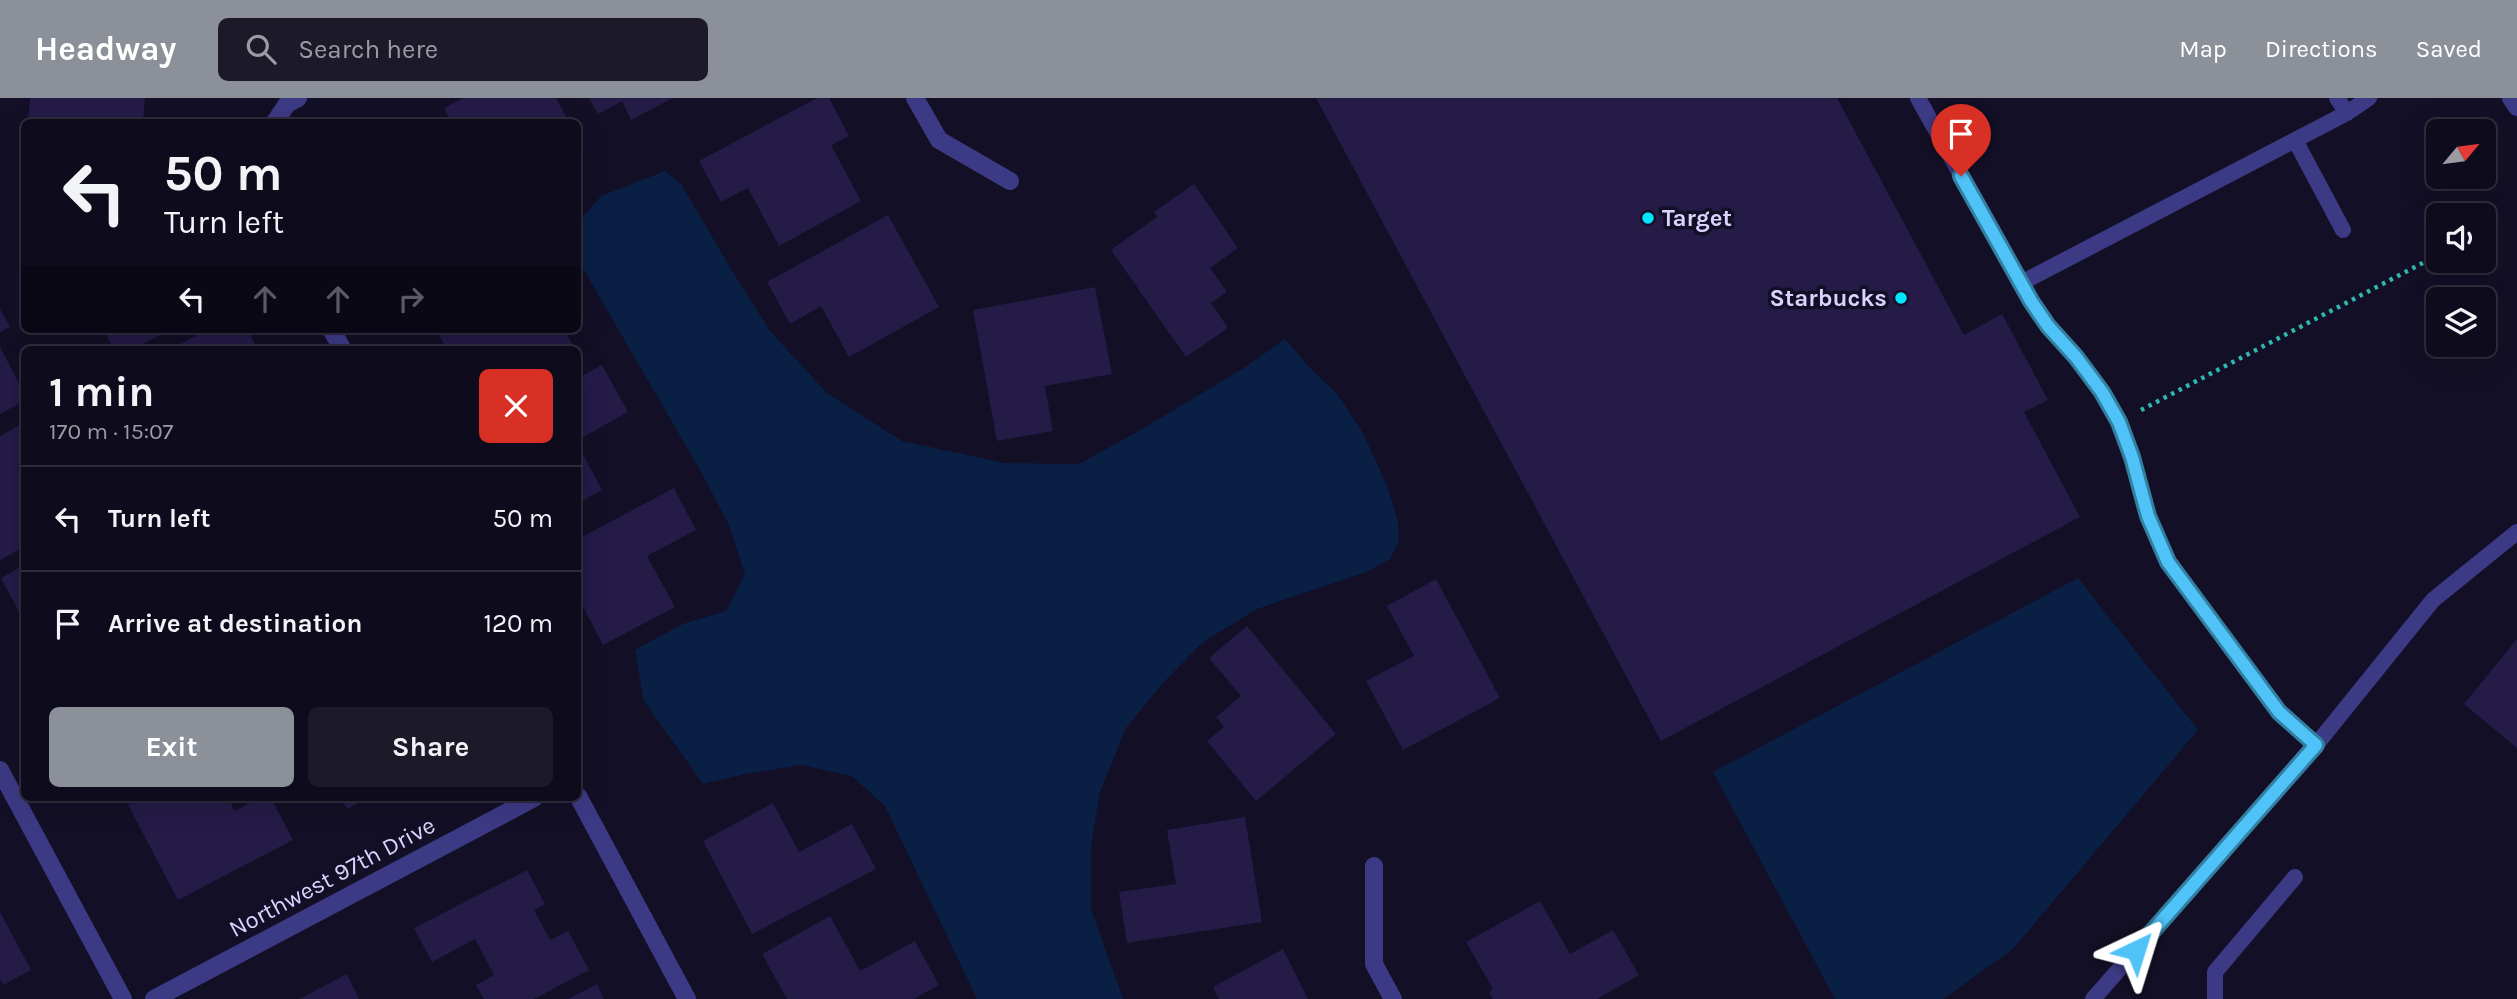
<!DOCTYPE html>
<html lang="en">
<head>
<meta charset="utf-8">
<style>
  body { margin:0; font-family:Karla,sans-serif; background:#1c1929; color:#f1f3f6; height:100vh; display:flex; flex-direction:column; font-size:26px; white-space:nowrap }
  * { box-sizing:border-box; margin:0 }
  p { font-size:23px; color:#9b9ba3 }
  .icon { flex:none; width:38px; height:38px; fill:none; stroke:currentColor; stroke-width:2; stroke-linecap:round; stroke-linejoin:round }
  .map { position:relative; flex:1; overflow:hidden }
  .panel { position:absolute; left:21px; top:248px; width:560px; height:455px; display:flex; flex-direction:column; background:#0e0b1c; border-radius:10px; box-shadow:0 7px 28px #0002,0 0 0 2px #2e2b3b }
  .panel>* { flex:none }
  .hud { position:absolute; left:21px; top:21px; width:560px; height:214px; border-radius:10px; box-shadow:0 7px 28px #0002,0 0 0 2px #2e2b3b; background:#0e0b1c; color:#f1f3f6; overflow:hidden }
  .needle { width:46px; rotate:61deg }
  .fabs { position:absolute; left:2426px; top:21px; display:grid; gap:14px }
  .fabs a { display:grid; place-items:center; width:70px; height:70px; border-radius:10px; background:#0e0b1c; box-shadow:0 7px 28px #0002,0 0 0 2px #2e2b3b; font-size:35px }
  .pin { position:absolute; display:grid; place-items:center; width:60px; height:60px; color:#fff; margin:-72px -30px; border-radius:50% 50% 50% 0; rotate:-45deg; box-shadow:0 0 7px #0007 }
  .pin .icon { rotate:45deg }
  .me { position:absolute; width:77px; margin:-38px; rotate:41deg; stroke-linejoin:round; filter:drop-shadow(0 0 5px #0008) }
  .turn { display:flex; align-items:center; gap:24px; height:147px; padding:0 28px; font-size:32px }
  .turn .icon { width:91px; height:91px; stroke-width:2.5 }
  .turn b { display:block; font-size:49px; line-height:60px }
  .lanes { display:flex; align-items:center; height:66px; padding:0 28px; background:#0003; justify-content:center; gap:35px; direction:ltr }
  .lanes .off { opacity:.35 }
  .round { display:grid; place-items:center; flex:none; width:74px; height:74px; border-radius:10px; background:#1c1929 }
  .overview { display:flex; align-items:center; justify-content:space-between; height:119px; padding:0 28px }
  h1 { font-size:42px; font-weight:700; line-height:52px }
  .button { display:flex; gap:14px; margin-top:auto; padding:14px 28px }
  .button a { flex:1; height:80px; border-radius:10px; background:#8c9099; color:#fff; font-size:28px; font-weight:700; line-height:80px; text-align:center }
  .button a+a { background:#1c1929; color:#f1f3f6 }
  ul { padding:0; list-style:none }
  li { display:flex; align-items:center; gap:21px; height:105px; padding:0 28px; border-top:2px solid #2e2b3b }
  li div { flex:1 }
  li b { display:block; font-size:26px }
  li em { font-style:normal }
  header { display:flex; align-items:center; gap:42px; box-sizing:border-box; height:98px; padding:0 35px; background:#8c9099; color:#fff }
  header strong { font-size:33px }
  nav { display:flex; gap:38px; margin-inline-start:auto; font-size:24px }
  .search { width:490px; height:63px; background:#1c1929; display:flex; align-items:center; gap:18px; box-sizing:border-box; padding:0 24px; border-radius:10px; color:#9b9ba3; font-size:26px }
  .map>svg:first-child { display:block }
  .water { fill:#0a1f44 }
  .building { fill:#241b47 }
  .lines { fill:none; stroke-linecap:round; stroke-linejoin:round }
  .path { stroke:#2fb8b0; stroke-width:4.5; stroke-dasharray:3.5 5; stroke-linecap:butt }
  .service { stroke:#3d3a85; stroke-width:16 }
  .minor { stroke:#3d3a85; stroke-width:18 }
  .tertiary { stroke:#3d3a85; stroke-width:18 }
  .route-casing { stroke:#337fa1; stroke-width:18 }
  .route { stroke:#4fc3f7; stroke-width:12 }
  .poi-dot { fill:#00e5ff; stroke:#130f26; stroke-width:2.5 }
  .labels { text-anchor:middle; stroke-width:7; stroke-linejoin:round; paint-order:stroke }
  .poi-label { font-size:24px; font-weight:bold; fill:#d9d4ff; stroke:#130f26; text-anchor:start }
  .street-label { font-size:24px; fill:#d9d4ff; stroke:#130f26 }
</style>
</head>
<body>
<header>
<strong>Headway</strong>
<div class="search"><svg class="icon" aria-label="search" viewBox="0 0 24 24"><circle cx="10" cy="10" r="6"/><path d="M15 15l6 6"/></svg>Search here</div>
<nav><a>Map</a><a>Directions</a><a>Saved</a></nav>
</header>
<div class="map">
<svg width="2517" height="901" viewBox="0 0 2517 901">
  <rect width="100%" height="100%" fill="#130f26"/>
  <!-- water -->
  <path class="water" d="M665 73 681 86 734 176 770 233 827 295 902 343 1004 365 1079 366 1137 334 1244 270 1285 241 1310 270 1338 297 1363 335 1387 388 1398 423 1399 443 1390 461 1369 473 1257 511 1203 544 1162 586 1126 630 1100 694 1091 748V811L1123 901H977L885 708 852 678 801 667 746 676 703 686 644 603 635 552 683 526 726 513 745 476 729 427 700 372 578 162V124L601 98Z
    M2078 480 2198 632 2013 851 1943 901H1835L1713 674Z"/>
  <!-- building -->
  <path class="building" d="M30 0H145L143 24H28Z
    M463 0H556L569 24H451L444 10Z
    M589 0H673L631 22 622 3 598 16Z
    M817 0H829L849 38 831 47 861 103 779 148 748 90 721 104 699 63Z
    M1316 0H1837L1964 237 2002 216 2048 302 2024 314 2080 419 1661 643Z
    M1194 86 1238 150 1210 170 1227 194 1211 205 1228 230 1186 259 1111 152 1157 119 1154 114Z
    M888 117 939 209 849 259 821 208 790 226 767 184Z
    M1095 189 1112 276 1045 288 1053 333 997 343 973 212Z
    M0 211 10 229 0 234Z
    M103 231H172L131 252H114Z
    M208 231H247L258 252H170Z
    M436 231H564L573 248 565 252H447Z
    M0 249 24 295V303L0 316Z
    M602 267 628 314 578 342V280Z
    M24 325V449L0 462V338Z
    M578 347 602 392 578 405Z
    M674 390 696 432 647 458 675 509 603 547 578 499V441Z
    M24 467V524L1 480Z
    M1436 481 1500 600 1403 652 1366 583 1414 558 1387 508Z
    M1247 528 1336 636 1256 703 1207 643 1224 629 1216 619 1241 598 1209 560Z
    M2517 541V650L2464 606Z
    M140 700H228L235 713 259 700H271L293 742 178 802 128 707Z
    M341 700H368L347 711Z
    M773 705 799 754 852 726 876 771 752 836 703 743Z
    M1245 719 1262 824 1127 845 1119 794 1176 786 1167 732Z
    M527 772 545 806 534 812 550 842 568 833 589 872 534 901H484L476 887 494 877 475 841 432 864 414 830Z
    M1540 803 1570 856 1613 832 1639 877 1597 901H1493L1489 894 1493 891 1466 844Z
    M0 814 31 872 3 887 0 881Z
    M830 818 860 873 915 843 939 887 914 901H787L762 856Z
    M1283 851 1308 901H1219L1213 889Z
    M347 876 359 901H299Z
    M597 886 604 901H568Z"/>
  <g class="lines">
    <!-- path -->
    <path class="path" d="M2141 312 2438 157"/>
    <!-- service -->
    <path class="service" d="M1918 0 2031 203 2048 228 2076 259 2102 294 2119 324 2132 359 2148 418 2168 464 2279 614 2316 647
      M2337 0 2347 15
      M2295 42 2343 132
      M2021 185 2347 15 2369 0
      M2093 901 2316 647 2433 502 2517 434
      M2215 901V874L2295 779"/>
    <!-- minor -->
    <path class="minor" d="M915 0 939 42 1010 83
      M275 24 287 6 298 0
      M331 231 343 252
      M0 672 123 901
      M578 698 687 901
      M1374 768V866L1393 901
      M154 901 534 700"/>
    <!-- tertiary -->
    <path class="tertiary" d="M2511 0 2517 9"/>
  </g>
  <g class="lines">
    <!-- route casing -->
    <g class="route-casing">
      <path id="route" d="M1961 78 2031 203 2048 228 2076 259 2102 294 2119 324 2132 359 2148 418 2168 464 2279 614 2316 647 2136 852"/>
    </g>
    <!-- route -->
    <use href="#route" class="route"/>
  </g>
  <!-- markers -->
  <g class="poi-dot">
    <circle cx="1648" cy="120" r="7"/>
    <circle cx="1901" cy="200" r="7"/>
  </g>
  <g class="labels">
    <!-- poi labels -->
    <g class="poi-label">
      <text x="1662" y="128">Target</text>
      <text x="1887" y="208" text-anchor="end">Starbucks</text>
    </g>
    <!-- street labels -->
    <g class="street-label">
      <text transform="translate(332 779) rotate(-28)" y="8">Northwest 97th Drive</text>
    </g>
  </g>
</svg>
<div class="fabs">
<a><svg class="needle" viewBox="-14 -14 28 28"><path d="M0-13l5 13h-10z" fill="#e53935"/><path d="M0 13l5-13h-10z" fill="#9b9ba3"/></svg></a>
<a><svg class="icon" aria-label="sound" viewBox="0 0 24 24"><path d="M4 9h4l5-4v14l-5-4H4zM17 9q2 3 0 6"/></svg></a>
<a><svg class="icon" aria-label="layers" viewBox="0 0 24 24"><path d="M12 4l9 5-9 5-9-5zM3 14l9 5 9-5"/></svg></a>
</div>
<div class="pin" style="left:1961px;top:78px;background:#d93025"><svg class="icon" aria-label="arrive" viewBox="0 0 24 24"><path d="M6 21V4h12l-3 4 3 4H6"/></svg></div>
<svg class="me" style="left:2136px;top:852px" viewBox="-20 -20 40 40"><path d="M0-17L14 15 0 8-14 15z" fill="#4fc3f7" stroke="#fff" stroke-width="4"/></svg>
<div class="hud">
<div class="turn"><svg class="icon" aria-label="left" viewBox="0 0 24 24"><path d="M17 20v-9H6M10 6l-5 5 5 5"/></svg><div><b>50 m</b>Turn left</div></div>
<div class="lanes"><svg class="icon" aria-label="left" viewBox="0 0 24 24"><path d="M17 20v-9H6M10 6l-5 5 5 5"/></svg><svg class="icon off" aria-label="ahead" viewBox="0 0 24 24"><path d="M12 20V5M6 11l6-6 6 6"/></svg><svg class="icon off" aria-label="ahead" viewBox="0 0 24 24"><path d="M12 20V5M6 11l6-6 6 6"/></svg><svg class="icon off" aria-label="right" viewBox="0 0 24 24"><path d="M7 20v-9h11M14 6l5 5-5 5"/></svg></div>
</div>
<section class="panel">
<div class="overview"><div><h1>1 min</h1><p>170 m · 15:07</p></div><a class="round" style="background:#d93025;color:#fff"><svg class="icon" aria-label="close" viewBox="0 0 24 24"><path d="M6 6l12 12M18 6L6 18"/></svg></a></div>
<ul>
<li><svg class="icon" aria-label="left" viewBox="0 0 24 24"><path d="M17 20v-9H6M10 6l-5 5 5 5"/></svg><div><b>Turn left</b></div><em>50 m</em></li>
<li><svg class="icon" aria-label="arrive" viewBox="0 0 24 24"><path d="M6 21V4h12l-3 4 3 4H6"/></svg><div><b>Arrive at destination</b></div><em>120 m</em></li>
</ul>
<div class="button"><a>Exit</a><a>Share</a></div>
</section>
</div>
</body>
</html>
